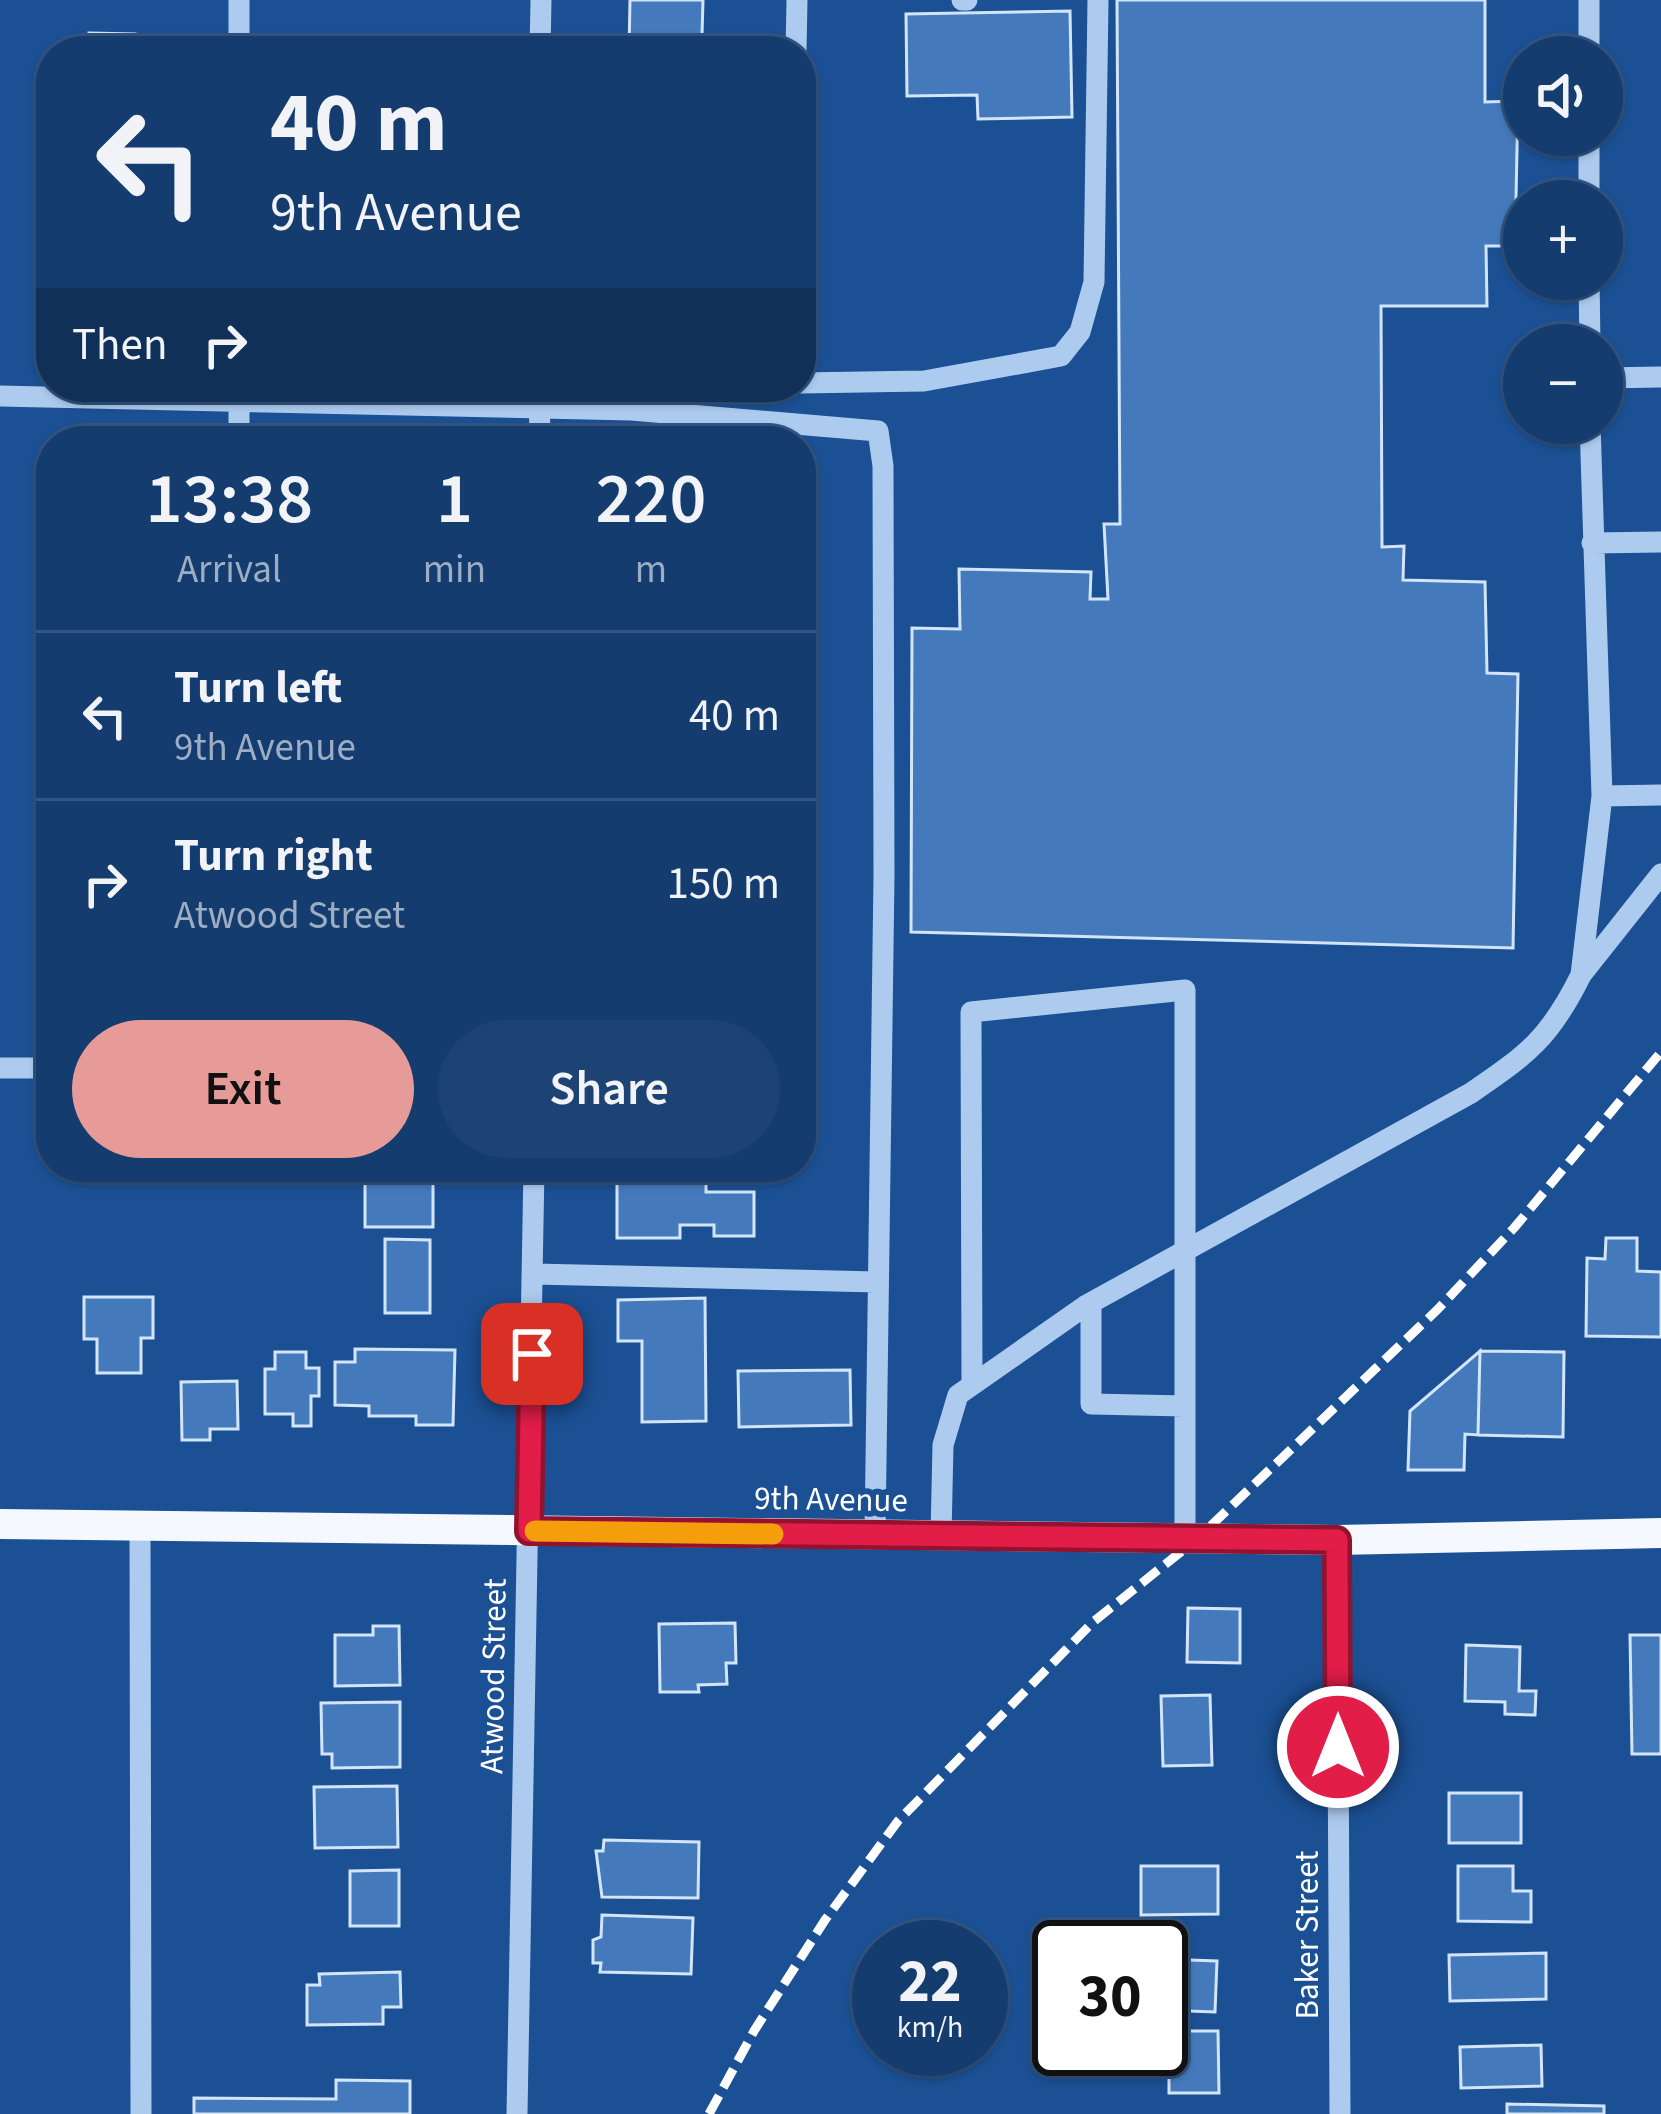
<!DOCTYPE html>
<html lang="en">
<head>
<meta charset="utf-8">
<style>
  body { margin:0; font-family:"Source Sans 3",sans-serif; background:#1d4374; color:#f1f3f6; height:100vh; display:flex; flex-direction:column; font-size:45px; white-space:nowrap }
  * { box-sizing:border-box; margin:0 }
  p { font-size:39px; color:#9dadc3 }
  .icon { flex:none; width:66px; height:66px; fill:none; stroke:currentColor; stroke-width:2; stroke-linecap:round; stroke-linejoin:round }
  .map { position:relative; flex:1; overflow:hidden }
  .details { position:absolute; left:36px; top:426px; width:780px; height:756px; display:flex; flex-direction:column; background:#143c6f; border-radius:48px; box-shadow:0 3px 9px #0004,0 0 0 3px #335682 }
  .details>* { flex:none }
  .hud { position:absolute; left:36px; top:36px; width:780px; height:366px; border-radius:48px; box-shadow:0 3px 9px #0004,0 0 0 3px #335682; background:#143c6f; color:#f1f3f6; overflow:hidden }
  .controls { position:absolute; left:1503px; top:36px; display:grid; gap:24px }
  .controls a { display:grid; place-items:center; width:120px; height:120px; border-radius:50%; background:#143c6f; box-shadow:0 3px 9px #0004,0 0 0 3px #335682; font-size:60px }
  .speed { position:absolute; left:852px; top:1920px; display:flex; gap:24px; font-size:60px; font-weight:700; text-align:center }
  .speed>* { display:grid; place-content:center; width:156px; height:156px; border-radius:50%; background:#143c6f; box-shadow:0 3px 9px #0004,0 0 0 3px #335682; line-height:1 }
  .speed small { font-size:30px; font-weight:400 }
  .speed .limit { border:6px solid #111; border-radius:18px; background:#fff; color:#111 }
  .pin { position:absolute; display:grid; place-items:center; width:102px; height:102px; color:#fff; margin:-51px; border-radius:24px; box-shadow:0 6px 18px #0006 }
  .me { position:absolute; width:132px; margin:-66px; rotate:0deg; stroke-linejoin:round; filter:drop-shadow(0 0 9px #0008) }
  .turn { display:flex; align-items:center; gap:42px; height:252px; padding:0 36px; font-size:54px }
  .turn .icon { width:156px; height:156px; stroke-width:2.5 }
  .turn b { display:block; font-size:84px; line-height:102px }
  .then { display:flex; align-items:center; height:114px; padding:0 36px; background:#0003; gap:24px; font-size:45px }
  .eta { display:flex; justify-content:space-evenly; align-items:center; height:204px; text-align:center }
  .eta b { font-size:72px; font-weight:600; line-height:84px }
  .button { display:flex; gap:24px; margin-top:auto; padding:24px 36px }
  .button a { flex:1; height:138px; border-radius:72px; background:#e69b98; color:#111; font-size:48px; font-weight:600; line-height:138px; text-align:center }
  .button a+a { background:#1d4374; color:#f1f3f6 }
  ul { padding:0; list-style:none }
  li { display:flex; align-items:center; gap:36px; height:168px; padding:0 36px; border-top:3px solid #335682 }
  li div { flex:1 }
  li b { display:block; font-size:45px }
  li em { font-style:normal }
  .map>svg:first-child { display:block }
  .building { fill:#4479bb; stroke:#d3e5fb; stroke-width:3 }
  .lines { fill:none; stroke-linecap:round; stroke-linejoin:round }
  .minor { stroke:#adcbef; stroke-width:21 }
  .major { stroke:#f5f9ff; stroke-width:30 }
  .rail { stroke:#fff; stroke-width:9; stroke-dasharray:21 9; stroke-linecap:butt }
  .route-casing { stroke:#92132f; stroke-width:30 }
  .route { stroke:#e11d48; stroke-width:21 }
  .slow { stroke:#f59e0b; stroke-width:21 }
  .labels { text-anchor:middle; stroke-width:12; stroke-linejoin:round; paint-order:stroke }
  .street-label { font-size:33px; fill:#fff; stroke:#1b5094 }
</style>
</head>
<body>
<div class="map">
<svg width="1661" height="2114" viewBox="0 0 1661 2114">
  <rect width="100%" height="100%" fill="#1b5094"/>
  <!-- building -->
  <path class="building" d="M630 0H703L702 35H687V51H629Z
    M1117 0H1485V102L1518 101 1515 246H1486L1487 306H1381L1382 547 1404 546 1403 580 1485 582 1487 673 1518 674 1513 948 911 932 912 628 960 629 959 569 1091 572 1090 599H1108L1104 524H1120Z
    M1070 11 1072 117 978 119 977 95 907 96 906 14Z
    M89 33 135 34V51H89Z
    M370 40H433V51H370Z
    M45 261H51V312H44Z
    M365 1171 433 1172V1227H365Z
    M617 1181H706V1192H754V1236H714V1225H680V1238H617Z
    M1606 1238H1637V1271L1661 1272V1337L1586 1336 1587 1258 1605 1259Z
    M385 1239 430 1240V1313H385Z
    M84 1297H153V1338H141V1373H97V1339H84Z
    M705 1298 706 1421 642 1422V1341H618V1300Z
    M355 1349 455 1350 453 1425H416V1416H369V1406L335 1405V1362H355Z
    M1480 1351 1478 1435 1465 1434 1464 1470H1408L1410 1411Z
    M1480 1351 1564 1352 1563 1437 1478 1435Z
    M275 1352H306V1368H319V1396H311V1426H293V1414H265V1369H275Z
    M850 1370 851 1425 739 1427 738 1371Z
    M237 1381 238 1429H210V1440H182L181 1382Z
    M1188 1608 1240 1609V1663L1187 1662Z
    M735 1623 736 1663H726L727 1684 698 1685 699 1692H660L659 1624Z
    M373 1626H399L400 1685 335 1686V1635H373Z
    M1630 1635H1661V1754H1632Z
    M1466 1645 1520 1647 1519 1691H1536L1535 1715 1505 1714V1702L1465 1701Z
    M1210 1695 1212 1765 1163 1766 1161 1696Z
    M400 1702V1767L332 1768V1754H322L321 1703Z
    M397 1786 398 1847 315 1848 314 1787Z
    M1449 1793H1521V1843H1449Z
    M604 1840 699 1842 698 1898 602 1897 596 1851H603Z
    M1141 1866H1218V1914L1141 1915Z
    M1458 1866H1513V1891H1531V1922L1458 1921Z
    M399 1870V1926H350V1871Z
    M602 1915 693 1918 691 1974 600 1972 601 1963H593V1940L601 1937Z
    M1546 1953V1999L1450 2001 1449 1955Z
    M1161 1959 1217 1961 1215 2012 1161 2010Z
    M400 1972 401 2007H383V2024L307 2025V1985H320L319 1974Z
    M1169 2031H1218L1219 2093H1169Z
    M1541 2045 1542 2086 1461 2088 1460 2047Z
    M336 2080 410 2081V2114H194V2098L336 2099Z
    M1507 2104 1604 2106V2114H1507Z"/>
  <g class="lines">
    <!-- minor -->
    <path class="minor" d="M962 0H967
      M1589 0V57
      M239 51V0
      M540 51 541 0
      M796 51 797 0
      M1589 135V201
      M1589 279 1590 345
      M1602 378 1661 377
      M801 383 924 381 1061 356 1080 332 1094 282 1098 0
      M539 387 540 441
      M0 396 631 410 878 431 883 466 884 876 875 1535
      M1590 423 1602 796 1581 975 1661 874
      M239 441V388
      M1592 543 1661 542
      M1602 796 1661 795
      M0 1068H51
      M534 1274 877 1282
      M1091 1303V1404L1185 1406
      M972 1384 971 1012 1185 990V1538
      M140 1525 141 2114
      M941 1536 943 1445 958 1395 1085 1306 1471 1093C1528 1054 1550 1038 1581 975
      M1337 1540 1340 2114
      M517 2114 534 1167"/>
    <!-- major -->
    <path class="major" d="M0 1524 1337 1540 1661 1533"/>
    <!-- rail -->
    <path class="rail" d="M709 2114 754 2031 825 1920 898 1821 1093 1622 1197 1539 1438 1309 1514 1228 1661 1052"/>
  </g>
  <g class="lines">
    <!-- route casing -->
    <g class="route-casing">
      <path id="route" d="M532 1354 529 1531 1337 1540 1338 1747"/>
    </g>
    <!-- route -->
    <use href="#route" class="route"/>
    <!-- slow -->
    <path class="slow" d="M535 1531 773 1534"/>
  </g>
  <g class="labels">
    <!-- street labels -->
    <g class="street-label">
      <text transform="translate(831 1498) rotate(1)" y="12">9th Avenue</text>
      <text transform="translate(492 1676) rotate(-89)" y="12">Atwood Street</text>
      <text transform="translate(1306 1935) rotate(-90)" y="12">Baker Street</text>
    </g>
  </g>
</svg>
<div class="controls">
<a><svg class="icon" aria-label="sound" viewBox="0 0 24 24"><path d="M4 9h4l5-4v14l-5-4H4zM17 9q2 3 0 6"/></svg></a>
<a>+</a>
<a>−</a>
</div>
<div class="speed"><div>22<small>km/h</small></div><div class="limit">30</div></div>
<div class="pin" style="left:532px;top:1354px;background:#d93025"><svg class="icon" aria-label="arrive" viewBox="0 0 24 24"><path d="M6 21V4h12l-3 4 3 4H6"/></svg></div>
<svg class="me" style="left:1338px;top:1747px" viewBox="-20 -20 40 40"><circle r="17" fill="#e11d48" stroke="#fff" stroke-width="3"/><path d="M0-11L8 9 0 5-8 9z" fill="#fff"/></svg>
<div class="hud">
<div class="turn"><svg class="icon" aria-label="left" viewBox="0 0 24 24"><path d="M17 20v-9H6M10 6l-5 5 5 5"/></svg><div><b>40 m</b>9th Avenue</div></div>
<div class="then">Then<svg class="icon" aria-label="right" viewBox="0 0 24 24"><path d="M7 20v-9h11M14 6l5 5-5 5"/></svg></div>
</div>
<section class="details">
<div class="eta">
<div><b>13:38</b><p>Arrival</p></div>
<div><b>1</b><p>min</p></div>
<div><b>220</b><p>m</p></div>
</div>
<ul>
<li><svg class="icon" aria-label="left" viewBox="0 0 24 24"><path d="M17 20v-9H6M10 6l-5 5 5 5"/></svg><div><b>Turn left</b><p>9th Avenue</p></div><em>40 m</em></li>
<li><svg class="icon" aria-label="right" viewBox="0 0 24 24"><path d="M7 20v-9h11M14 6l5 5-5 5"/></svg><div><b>Turn right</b><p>Atwood Street</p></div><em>150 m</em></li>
</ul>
<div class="button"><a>Exit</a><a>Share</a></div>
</section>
</div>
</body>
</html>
